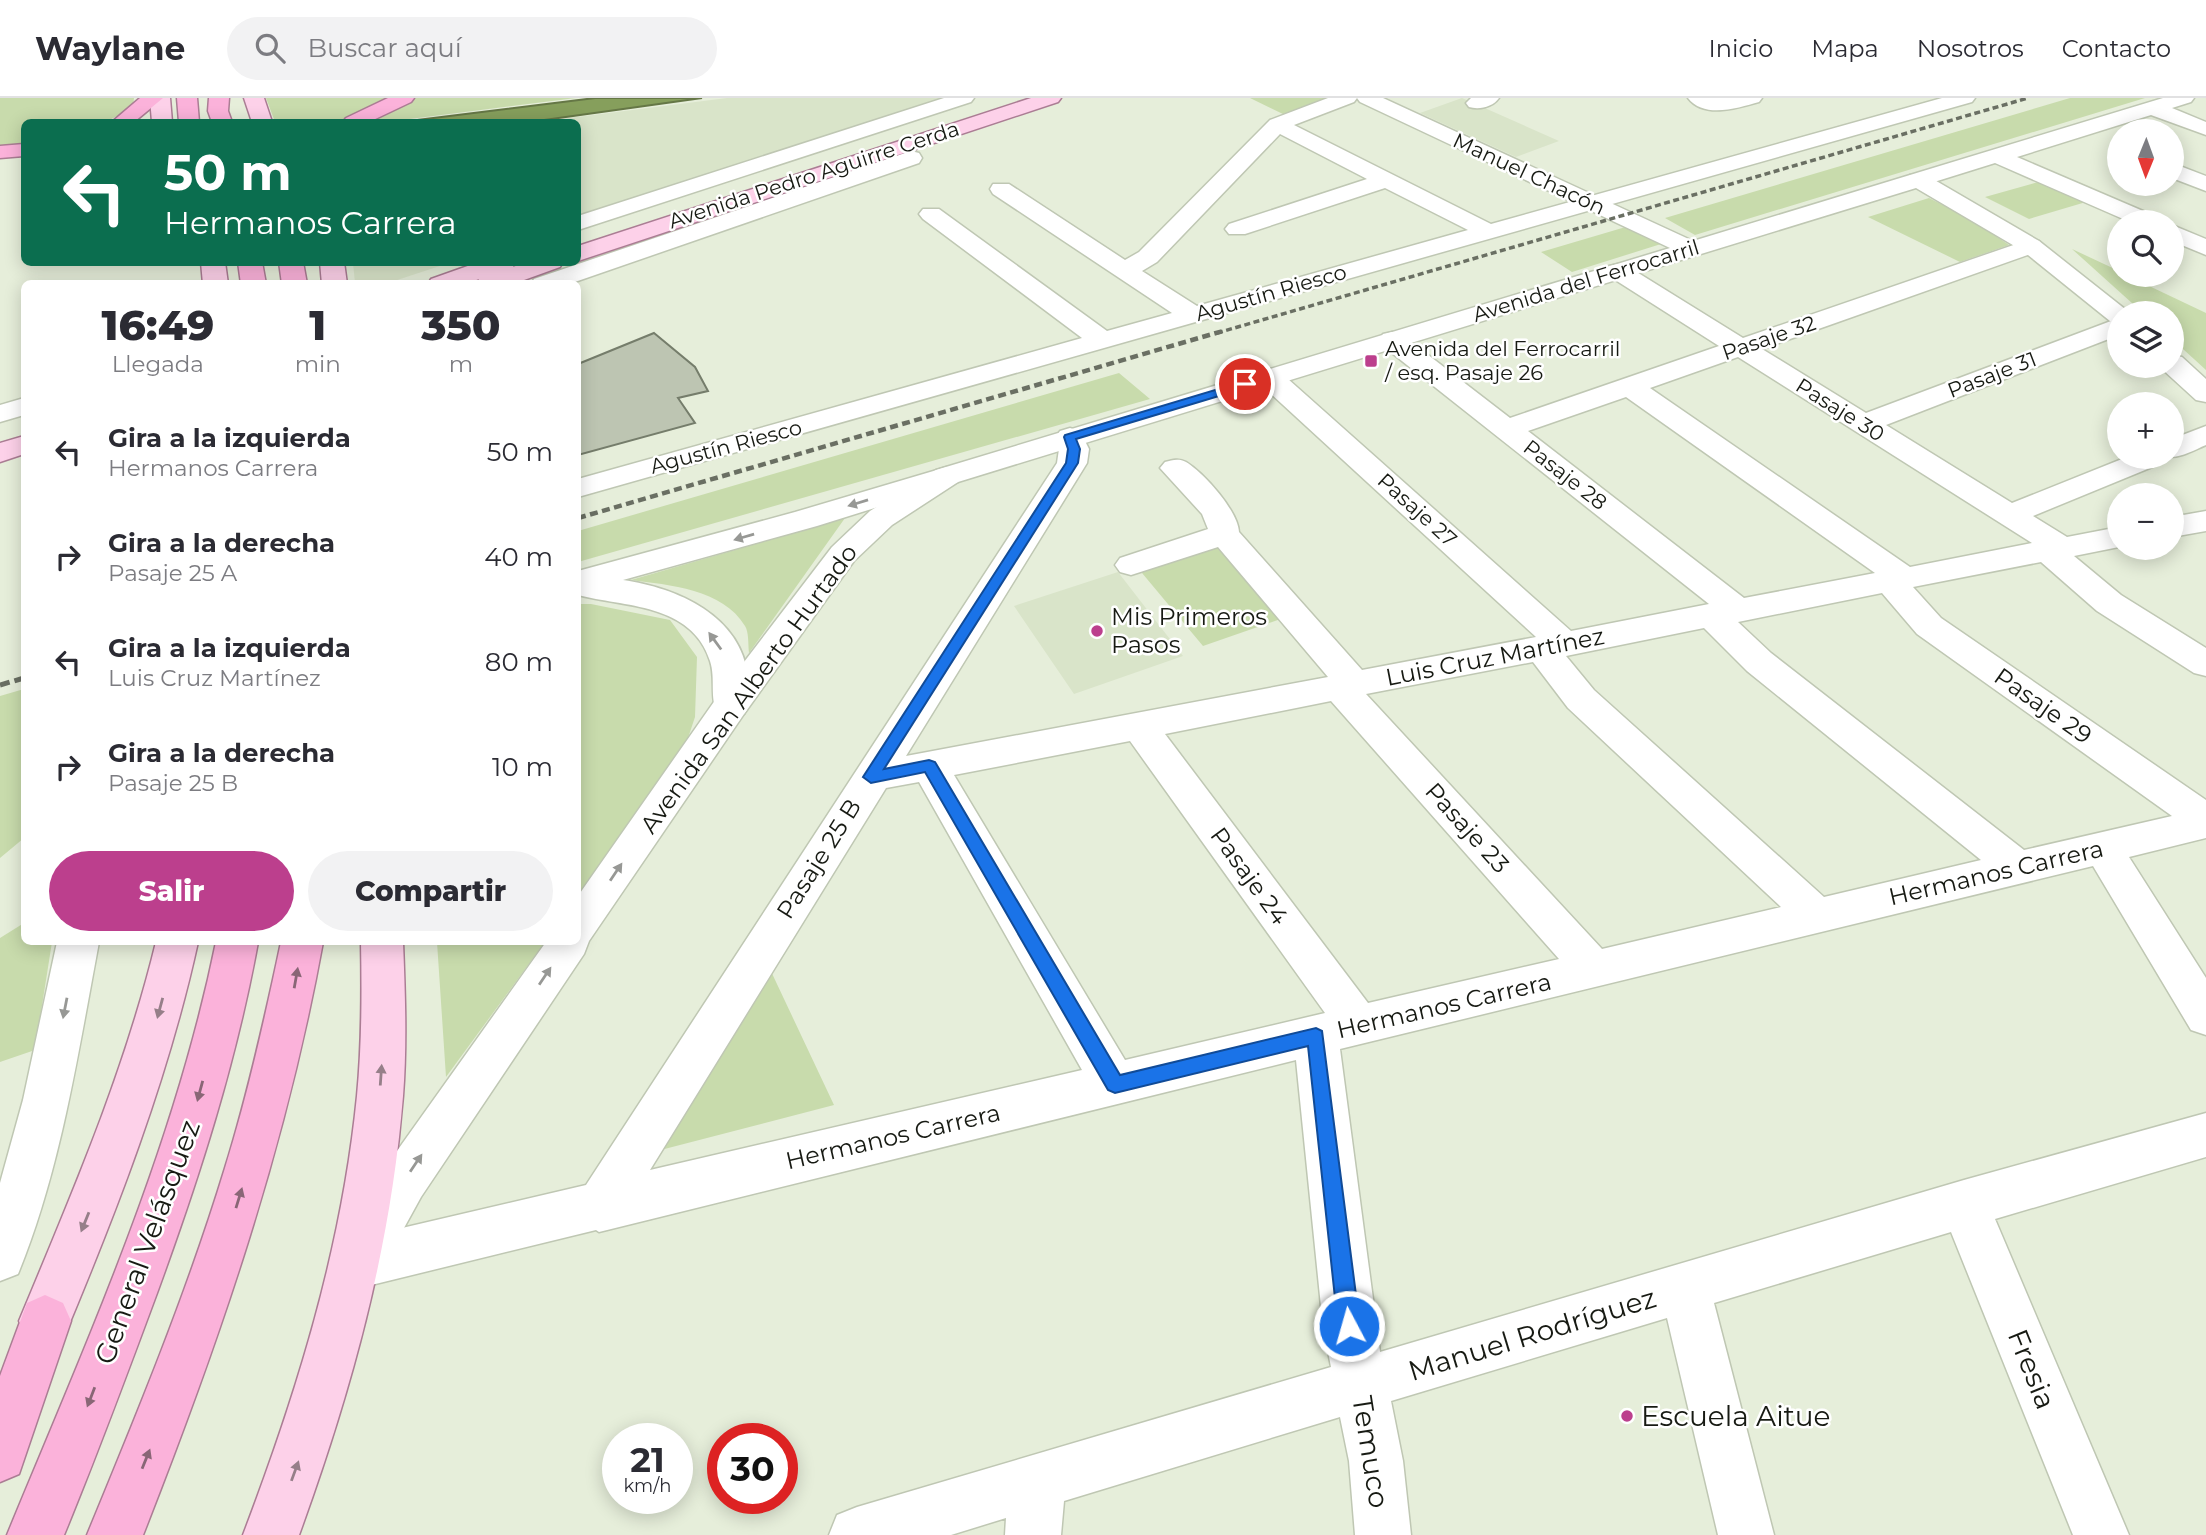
<!DOCTYPE html>
<html lang="es">
<head>
<meta charset="utf-8">
<style>
  body { margin:0; font-family:Montserrat,sans-serif; background:#f2f2f3; color:#2b2b33; height:100vh; display:flex; flex-direction:column; font-size:26px; white-space:nowrap }
  * { box-sizing:border-box; margin:0 }
  p { font-size:23px; color:#7c7c81 }
  .icon { flex:none; width:38px; height:38px; fill:none; stroke:currentColor; stroke-width:2; stroke-linecap:round; stroke-linejoin:round }
  .map { position:relative; flex:1; overflow:hidden }
  .drawer { position:absolute; left:21px; top:182px; width:560px; height:665px; display:flex; flex-direction:column; background:#fff; border-radius:10px; box-shadow:0 4px 18px #0003 }
  .drawer>* { flex:none }
  .banner { position:absolute; left:21px; top:21px; width:560px; height:147px; border-radius:10px; box-shadow:0 4px 18px #0003; background:#0b6e4f; color:#fff; overflow:hidden }
  .needle { width:46px; rotate:181deg }
  .tools { position:absolute; left:2107px; top:21px; display:grid; gap:14px }
  .tools a { display:grid; place-items:center; width:77px; height:77px; border-radius:50%; background:#fff; box-shadow:0 4px 18px #0003; font-size:35px }
  .speed { position:absolute; left:602px; top:1325px; display:flex; gap:14px; font-size:35px; font-weight:700; text-align:center }
  .speed>* { display:grid; place-content:center; width:91px; height:91px; border-radius:50%; background:#fff; box-shadow:0 4px 18px #0003; line-height:1 }
  .speed small { font-size:18px; font-weight:400 }
  .speed .limit { border:10px solid #d22; background:#fff; color:#111 }
  .pin { position:absolute; display:grid; place-items:center; width:60px; height:60px; color:#fff; margin:-30px; border:4px solid #fff; border-radius:50%; box-shadow:0 2px 7px #0007 }
  .me { position:absolute; width:77px; margin:-38px; rotate:354deg; stroke-linejoin:round; filter:drop-shadow(0 0 5px #0008) }
  .turn { display:flex; align-items:center; gap:24px; height:147px; padding:0 28px; font-size:32px }
  .turn .icon { width:91px; height:91px; stroke-width:2.5 }
  .turn b { display:block; font-size:49px; line-height:60px }
  .eta { display:flex; justify-content:space-evenly; align-items:center; height:119px; text-align:center }
  .eta b { font-size:42px; font-weight:800; line-height:49px }
  .action { display:flex; gap:14px; margin-top:auto; padding:14px 28px }
  .action a { flex:1; height:80px; border-radius:42px; background:#bc3f8d; color:#fff; font-size:28px; font-weight:800; line-height:80px; text-align:center }
  .action a+a { background:#f2f2f3; color:#2b2b33 }
  ul { padding:0; list-style:none }
  li { display:flex; align-items:center; gap:21px; height:105px; padding:0 28px }
  li div { flex:1 }
  li b { display:block; font-size:26px }
  li em { font-style:normal }
  header { display:flex; align-items:center; gap:42px; box-sizing:border-box; height:98px; padding:0 35px; background:#fff; border-bottom:2px solid #e1e1e2 }
  header strong { font-size:33px }
  nav { display:flex; gap:38px; margin-inline-start:auto; font-size:24px }
  .search { width:490px; height:63px; background:#f2f2f3; display:flex; align-items:center; gap:18px; box-sizing:border-box; padding:0 24px; border-radius:38px; color:#7c7c81; font-size:26px }
  .map>svg:first-child { display:block }
  .built { fill:#d9e4c9 }
  .green { fill:#c8dbac }
  .water { fill:#869f5c; stroke:#657746; stroke-width:2 }
  .building { fill:#bdc5b2; stroke:#757d6b; stroke-width:2 }
  .lines { fill:none; stroke-linecap:round; stroke-linejoin:round }
  .minor-casing { stroke:#bfc7b3; stroke-width:3 }
  .tertiary-casing { stroke:#bfc7b3; stroke-width:3 }
  .secondary-casing { stroke:#bfc7b3; stroke-width:3 }
  .primary-casing { stroke:#ab7d94; stroke-width:3 }
  .motorway-casing { stroke:#ab7d94; stroke-width:3 }
  .minor { fill:#fff; fill-rule:evenodd }
  .tertiary { fill:#fff; fill-rule:evenodd }
  .secondary { fill:#fff; fill-rule:evenodd }
  .primary { fill:#fdd1e9; fill-rule:evenodd }
  .motorway { fill:#fbb2da; fill-rule:evenodd }
  .rail-far2 { stroke:#6a6f63; stroke-width:3.5; stroke-dasharray:6 3.5; stroke-linecap:butt }
  .rail-far1 { stroke:#6a6f63; stroke-width:4.5; stroke-dasharray:8 4.5; stroke-linecap:butt }
  .rail { stroke:#6a6f63; stroke-width:5; stroke-dasharray:10 5; stroke-linecap:butt }
  .oneway { fill:#979895 }
  .oneway2 { fill:#896676 }
  .oneway3 { fill:#967f89 }
  .route { fill:#1a73e8; stroke:#114b97; stroke-width:2 }
  .poi-dot { fill:#bc3f8d; stroke:#fff; stroke-width:2.5 }
  .labels { text-anchor:middle; stroke-width:5; stroke-linejoin:round; paint-order:stroke }
  .far-street-label { font-size:21px; fill:#171a13; stroke:#fff }
  .far-poi-label { font-size:21px; fill:#171a13; stroke:#fff; text-anchor:start }
  .poi-label { font-size:24px; fill:#171a13; stroke:#fff; text-anchor:start }
  .street-label { font-size:24px; fill:#171a13; stroke:#fff }
  .near-street-label { font-size:28px; fill:#171a13; stroke:#fff }
  .near-poi-label { font-size:28px; fill:#171a13; stroke:#fff; text-anchor:start }
</style>
</head>
<body>
<header>
<strong>Waylane</strong>
<div class="search"><svg class="icon" aria-label="search" viewBox="0 0 24 24"><circle cx="10" cy="10" r="6"/><path d="M15 15l6 6"/></svg>Buscar aquí</div>
<nav><a>Inicio</a><a>Mapa</a><a>Nosotros</a><a>Contacto</a></nav>
</header>
<div class="map">
<svg width="2206" height="1437" viewBox="0 0 2206 1437">
  <rect width="100%" height="100%" fill="#e6eeda"/>
  <!-- built -->
  <path class="built" d="M727 0H946L578 122V24H538Z
    M1462 0 1559 43 1516 59 1420 15Z
    M353 165V164L449 165 385 186 355 185Z
    M1118 474 1183 558 1074 596 1014 508Z"/>
  <!-- green -->
  <path class="green" d="M0 0H134L133 9 106 24H24V47L0 48Z
    M266 0H393L342 24H275Z
    M415 0H576L386 24H363L395 7Z
    M1250 0H1342L1285 17Z
    M2070 0H2145L1695 137 1665 120Z
    M2042 83 2086 104 2029 121 1985 99Z
    M1929 100 1971 121 2009 147 1960 164 1868 119Z
    M1629 128 1661 146 1572 174 1541 154Z
    M2072 151 2119 173V177H2126L2206 215V272L2172 241V215H2143Z
    M1119 275 1150 301 578 464V433Z
    M845 420 749 555C748 547 749 534 745 528 723 491 669 487 631 482Z
    M1220 441 1289 518 1203 548 1137 469Z
    M578 506H591L670 522 697 559 695 619 684 652 578 799Z
    M24 591V740L0 760V598Z
    M24 825V844H52L35 952 0 964V840Z
    M437 844H545L446 979Z
    M768 867 834 1007 649 1055Z"/>
  <!-- water -->
  <path class="water" d="M595 0H702L530 24H401Z"/>
  <!-- building -->
  <path class="building" d="M654 235 695 269 708 293 678 300 695 325 578 357V266Z"/>
  <g class="lines">
    <!-- minor casing -->
    <g class="minor-casing">
      <path id="minor" d="M944 0H974L971 4 578 132V118Z
        M1328 0H1357L1354 4 1294 27 1491 126 1942 0H1975L1972 4 578 399V381L1082 240 923 121 919 116 923 111H939L1107 233 1172 215 993 96 990 91 993 86H1009L1125 162 1139 154 1270 22ZM1280 36 1367 81 1229 126 1225 131 1229 136H1245L1385 90 1468 132 1197 208 1142 173 1157 164Z
        M1471 0H1499C1493 9 1479 12 1469 9L1466 5Z
        M1688 0H1762L1759 4C1738 10 1704 21 1688 0Z
        M2163 0H2194L2191 4 2172 10 2206 24V37L2151 17 2017 59 2157 119 2161 124H2130L1995 65 1918 89 1910 87 1907 82 1910 77Z
        M911 53 919 55 922 60 919 65 569 186H531L534 181Z
        M2172 65 2206 78V93L2172 80Z
        M2172 127 2206 141V157L2172 143Z
        M2031 141 2039 143 2043 148 2039 153 1762 251 1866 315 2119 220V237L1886 327 2012 405 2127 359H2167L2162 365 2033 418 2067 439 2119 429V449L2074 458 2121 497 2206 550V578L2194 575 2097 513 2041 464 1913 489 1941 520 2206 702V740L2129 759 2206 880V937L2191 932 2093 768 1340 951 1380 1254 1964 1082 2206 1015V1059L1995 1121 2129 1437H2073L1951 1134 1714 1205 1774 1437H1718L1667 1220 1391 1303 1403 1363 1411 1437H1355L1349 1363 1340 1319 1064 1403 1061 1437H1005L1006 1420 951 1437H829L837 1417 857 1409 1331 1269 1323 1228 1296 962 599 1134 596 1132 355 1191 337 1184 330 1166 337 1148 355 1141 586 1087 1057 365 1059 351 1056 339 1060 333 1070 330 1080 333 1089 351 1087 365 906 658 1328 579 1218 449 1131 477 1120 474 1115 467 1120 460 1208 431 1202 416 1160 370 1165 364C1172 362 1179 360 1186 364 1204 375 1238 413 1239 434L1362 572 1536 539 1259 285 1255 279 1259 273 1269 271 1279 273 1571 533 1709 506 1383 248 1379 242 1383 236 1392 234 1401 236 1510 320 1719 248 1609 178 1606 173 1609 168 1618 166 1627 168 1743 240ZM1738 259 2032 445 1910 469 1650 290ZM1626 299 1875 475 1744 500 1528 333ZM1882 495 1917 536 2172 718 2024 752 1771 555 1738 524ZM1704 530 1747 573 1981 762 1824 799 1594 592 1566 558ZM1533 564 1568 610 1781 809 1602 851 1366 596ZM1331 603 1559 861 1368 905 1165 636ZM1130 643 1325 915 1125 962 954 677ZM919 684 1082 972 650 1072 886 690Z
        M24 300V317L0 324V307Z
        M2206 328V347C2194 352 2181 360 2168 359H2172V341Z
        M2206 413V433L2172 439V419Z"/>
    </g>
    <!-- tertiary casing -->
    <g class="tertiary-casing">
      <path id="tertiary" d="M1357 0H1383L1693 143 1910 77H1926L2039 143 2130 215H2119V226L2110 223 2023 153 1916 90 958 384 892 427 854 463 744 616 589 843 584 856 421 1099 382 1170 364 1177 346 1170 339 1152 346 1134 387 1067 546 844H578V798L718 598 832 449 870 413 936 372 1670 150 1360 4Z
        M2172 257 2182 259 2206 281V304L2196 302 2162 271 2160 268H2172Z"/>
    </g>
    <!-- secondary casing -->
    <g class="secondary-casing">
      <path id="secondary" d="M947 369 958 372 962 378 958 384 817 428 623 482C677 490 741 517 748 579 749 593 750 604 744 616L731 620 718 616C709 600 716 581 710 563 692 505 623 509 578 497V473L795 414Z
        M57 844H99C78 955 61 1071 18 1176L0 1183V1085L23 1002Z"/>
    </g>
    <!-- primary casing -->
    <g class="primary-casing">
      <path id="primary" d="M150 0H170L172 24H152Z
        M244 0H264L272 24H252Z
        M1031 0H1061L1058 4 578 163V148Z
        M201 164H225L228 186H203Z
        M320 164H344L347 186H322Z
        M479 164H516L513 169 526 164H563L560 169 513 186H476L479 181 466 186H428L431 181Z
        M24 338V356L0 364V345Z
        M156 844H198C168 981 117 1112 63 1241L45 1249 27 1241 19 1223C71 1098 124 976 156 844Z
        M361 844H403C405 895 407 947 403 998 391 1150 351 1294 299 1437H243C297 1295 342 1150 357 998 362 946 362 895 361 844Z"/>
    </g>
    <!-- motorway casing -->
    <g class="motorway-casing">
      <path id="motorway" d="M140 0H163L134 24H112Z
        M177 0H197L199 24H179Z
        M209 0H229L228 13 232 24H212L208 13Z
        M388 0H414L411 4 369 24H343L346 20Z
        M24 46V58L0 60V48Z
        M238 164H262L266 186H241Z
        M279 164H303L307 186H282Z
        M216 844H258C236 965 199 1080 157 1195 127 1276 97 1357 64 1437H7C87 1243 174 1051 216 844Z
        M281 844H323C285 1052 220 1241 143 1437H87C137 1316 187 1195 225 1070 248 996 265 920 281 844Z
        M45 1197 63 1205 71 1223 19 1376 0 1384V1278L27 1205Z"/>
    </g>
    <!-- minor -->
    <use href="#minor" class="minor"/>
    <!-- tertiary -->
    <use href="#tertiary" class="tertiary"/>
    <!-- secondary -->
    <use href="#secondary" class="secondary"/>
    <!-- primary -->
    <use href="#primary" class="primary"/>
    <!-- motorway -->
    <use href="#motorway" class="motorway"/>
    <!-- rail-far2 -->
    <path class="rail-far2" d="M1217 235 2028 0"/>
    <!-- rail-far1 -->
    <path class="rail-far1" d="M578 420 1223 233"/>
    <!-- rail -->
    <path class="rail" d="M0 587 24 580"/>
  </g>
  <!-- one-way arrows -->
  <defs><path id="oneway-solid" d="M-6-.8H1V-3.2L6.5 0L1 3.2V.8H-6Z" transform="scale(1.75)"/></defs>
  <g class="oneway">
    <use href="#oneway-solid" transform="translate(858 405) rotate(163)"/>
    <use href="#oneway-solid" transform="translate(744 439) rotate(164)"/>
    <use href="#oneway-solid" transform="translate(715 543) rotate(-126)"/>
    <use href="#oneway-solid" transform="translate(616 774) rotate(-56)"/>
    <use href="#oneway-solid" transform="translate(545 878) rotate(-56)"/>
    <use href="#oneway-solid" transform="translate(65 910) rotate(101)"/>
    <use href="#oneway-solid" transform="translate(416 1065) rotate(-56)"/>
  </g>
  <g class="oneway2">
    <use href="#oneway-solid" transform="translate(296 880) rotate(-80)"/>
    <use href="#oneway-solid" transform="translate(200 993) rotate(105)"/>
    <use href="#oneway-solid" transform="translate(239 1100) rotate(-73)"/>
    <use href="#oneway-solid" transform="translate(91 1299) rotate(111)"/>
    <use href="#oneway-solid" transform="translate(146 1361) rotate(-68)"/>
  </g>
  <g class="oneway3">
    <use href="#oneway-solid" transform="translate(160 910) rotate(105)"/>
    <use href="#oneway-solid" transform="translate(381 977) rotate(-86)"/>
    <use href="#oneway-solid" transform="translate(85 1124) rotate(112)"/>
    <use href="#oneway-solid" transform="translate(295 1373) rotate(-70)"/>
  </g>
  <!-- route -->
  <path class="route" d="M1245 283 1250 286 1249 289 1076 341 1080 351 1078 365 884 671 929 662 935 664 1120 977 1316 930 1322 933 1360 1228 1357 1235 1349 1238 1342 1235 1338 1228 1308 948 1115 995 1108 992 925 674 871 685 863 679 1066 365 1068 351 1064 339 1065 337Z"/>
  <!-- markers -->
  <g class="poi-dot">
    <rect x="1364" y="256" width="14" height="14" rx="3.5"/>
    <circle cx="1097" cy="533" r="7"/>
    <circle cx="1627" cy="1318" r="7"/>
  </g>
  <g class="labels">
    <!-- far-street labels -->
    <g class="far-street-label">
      <text transform="translate(1529 76) rotate(25)" y="7">Manuel Chacón</text>
      <text transform="translate(814 77) rotate(-18)" y="7">Avenida Pedro Aguirre Cerda</text>
      <text transform="translate(1586 183) rotate(-17)" y="7">Avenida del Ferrocarril</text>
      <text transform="translate(1271 195) rotate(-16)" y="7">Agustín Riesco</text>
      <text transform="translate(1769 240) rotate(-19)" y="7">Pasaje 32</text>
      <text transform="translate(1992 277) rotate(-21)" y="7">Pasaje 31</text>
      <text transform="translate(1840 312) rotate(32)" y="7">Pasaje 30</text>
      <text transform="translate(726 349) rotate(-15)" y="7">Agustín Riesco</text>
      <text transform="translate(1565 377) rotate(38)" y="7">Pasaje 28</text>
      <text transform="translate(1417 412) rotate(42)" y="7">Pasaje 27</text>
    </g>
    <!-- far-poi labels -->
    <g class="far-poi-label">
      <text x="1385" y="258">Avenida del Ferrocarril<tspan x="1385" dy="24">/ esq. Pasaje 26</tspan></text>
    </g>
    <!-- poi labels -->
    <g class="poi-label">
      <text x="1111" y="527">Mis Primeros<tspan x="1111" dy="28">Pasos</tspan></text>
    </g>
    <!-- street labels -->
    <g class="street-label">
      <text transform="translate(1495 559) rotate(-11)" y="8">Luis Cruz Martínez</text>
      <text transform="translate(749 591) rotate(-54)" y="8">Avenida San Alberto Hurtado</text>
      <text transform="translate(2043 608) rotate(35)" y="8">Pasaje 29</text>
      <text transform="translate(1467 730) rotate(48)" y="8">Pasaje 23</text>
      <text transform="translate(819 761) rotate(-58)" y="8">Pasaje 25 B</text>
      <text transform="translate(1996 775) rotate(-13)" y="8">Hermanos Carrera</text>
      <text transform="translate(1249 778) rotate(54)" y="8">Pasaje 24</text>
      <text transform="translate(1444 908) rotate(-13)" y="8">Hermanos Carrera</text>
      <text transform="translate(893 1039) rotate(-13)" y="8">Hermanos Carrera</text>
    </g>
    <!-- near-street labels -->
    <g class="near-street-label">
      <text transform="translate(147 1144) rotate(-70)" y="10">General Velásquez</text>
      <text transform="translate(1532 1236) rotate(-17)" y="10">Manuel Rodríguez</text>
      <text transform="translate(2032 1271) rotate(68)" y="10">Fresia</text>
      <text transform="translate(1371 1354) rotate(81)" y="10">Temuco</text>
    </g>
    <!-- near-poi labels -->
    <g class="near-poi-label">
      <text x="1641" y="1328">Escuela Aitue</text>
    </g>
  </g>
</svg>
<div class="tools">
<a><svg class="needle" viewBox="-14 -14 28 28"><path d="M0-13l5 13h-10z" fill="#e53935"/><path d="M0 13l5-13h-10z" fill="#7c7c81"/></svg></a>
<a><svg class="icon" aria-label="search" viewBox="0 0 24 24"><circle cx="10" cy="10" r="6"/><path d="M15 15l6 6"/></svg></a>
<a><svg class="icon" aria-label="layers" viewBox="0 0 24 24"><path d="M12 4l9 5-9 5-9-5zM3 14l9 5 9-5"/></svg></a>
<a>+</a>
<a>−</a>
</div>
<div class="speed"><div>21<small>km/h</small></div><div class="limit">30</div></div>
<div class="pin" style="left:1245px;top:286px;background:#d93025"><svg class="icon" aria-label="arrive" viewBox="0 0 24 24"><path d="M6 21V4h12l-3 4 3 4H6"/></svg></div>
<svg class="me" style="left:1349px;top:1228px" viewBox="-20 -20 40 40"><circle r="17" fill="#1a73e8" stroke="#fff" stroke-width="3"/><path d="M0-11L8 9 0 5-8 9z" fill="#fff"/></svg>
<div class="banner">
<div class="turn"><svg class="icon" aria-label="left" viewBox="0 0 24 24"><path d="M17 20v-9H6M10 6l-5 5 5 5"/></svg><div><b>50 m</b>Hermanos Carrera</div></div>
</div>
<section class="drawer">
<div class="eta">
<div><b>16:49</b><p>Llegada</p></div>
<div><b>1</b><p>min</p></div>
<div><b>350</b><p>m</p></div>
</div>
<ul>
<li><svg class="icon" aria-label="left" viewBox="0 0 24 24"><path d="M17 20v-9H6M10 6l-5 5 5 5"/></svg><div><b>Gira a la izquierda</b><p>Hermanos Carrera</p></div><em>50 m</em></li>
<li><svg class="icon" aria-label="right" viewBox="0 0 24 24"><path d="M7 20v-9h11M14 6l5 5-5 5"/></svg><div><b>Gira a la derecha</b><p>Pasaje 25 A</p></div><em>40 m</em></li>
<li><svg class="icon" aria-label="left" viewBox="0 0 24 24"><path d="M17 20v-9H6M10 6l-5 5 5 5"/></svg><div><b>Gira a la izquierda</b><p>Luis Cruz Martínez</p></div><em>80 m</em></li>
<li><svg class="icon" aria-label="right" viewBox="0 0 24 24"><path d="M7 20v-9h11M14 6l5 5-5 5"/></svg><div><b>Gira a la derecha</b><p>Pasaje 25 B</p></div><em>10 m</em></li>
</ul>
<div class="action"><a>Salir</a><a>Compartir</a></div>
</section>
</div>
</body>
</html>
